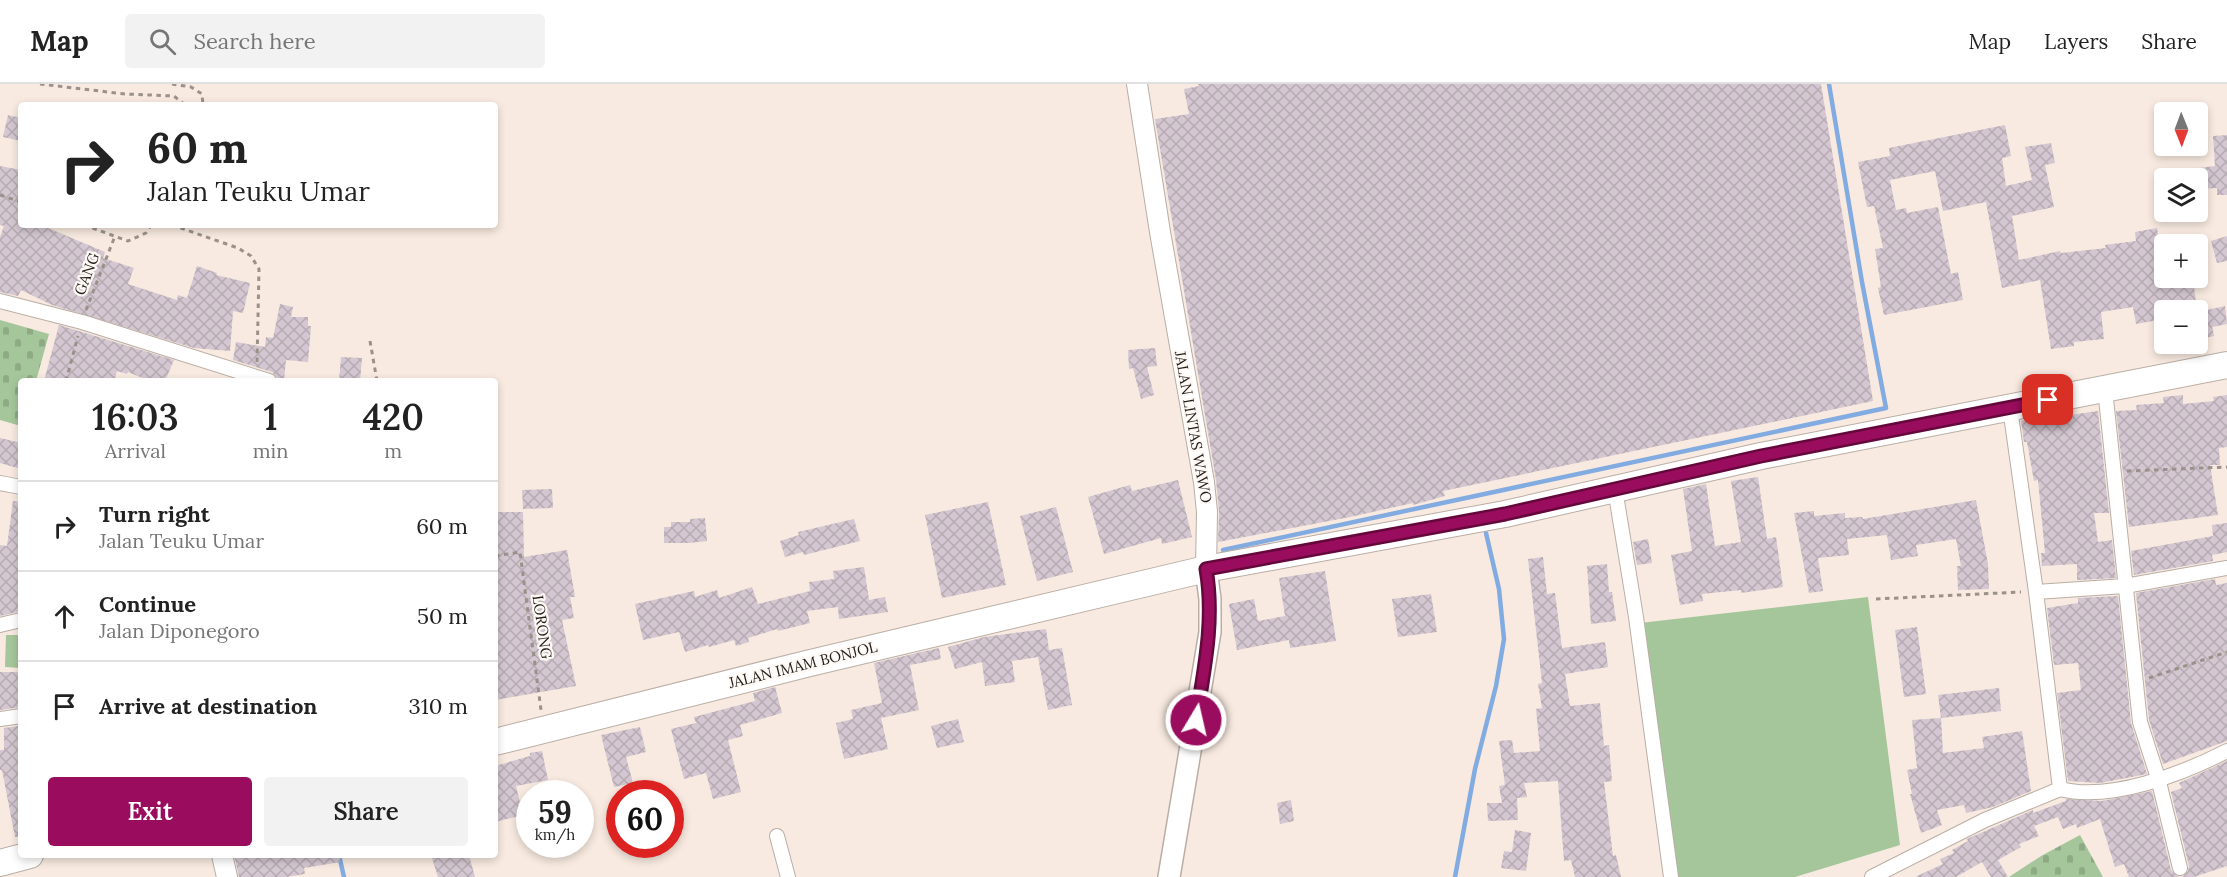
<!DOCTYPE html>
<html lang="en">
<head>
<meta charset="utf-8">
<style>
  body { margin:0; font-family:Lora,serif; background:#f2f2f2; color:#222; height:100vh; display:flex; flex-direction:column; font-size:22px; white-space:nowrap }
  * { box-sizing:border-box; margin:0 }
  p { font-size:20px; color:#767676 }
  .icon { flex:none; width:33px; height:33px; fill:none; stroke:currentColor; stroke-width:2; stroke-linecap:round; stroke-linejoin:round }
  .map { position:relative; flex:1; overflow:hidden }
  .side { position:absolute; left:18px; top:294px; width:480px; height:480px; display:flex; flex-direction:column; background:#fff; border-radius:6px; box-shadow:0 3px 9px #0003 }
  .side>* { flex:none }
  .banner { position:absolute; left:18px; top:18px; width:480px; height:126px; border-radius:6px; box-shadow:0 3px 9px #0003; background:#fff; color:#222; overflow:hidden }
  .needle { width:39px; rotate:179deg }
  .controls { position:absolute; left:2154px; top:18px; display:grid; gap:12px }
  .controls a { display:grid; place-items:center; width:54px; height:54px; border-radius:6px; background:#fff; box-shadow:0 3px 9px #0003; font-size:30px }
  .speed { position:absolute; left:516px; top:696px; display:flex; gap:12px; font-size:30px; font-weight:700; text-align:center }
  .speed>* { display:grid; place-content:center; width:78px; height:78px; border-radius:50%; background:#fff; box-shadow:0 3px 9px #0003; line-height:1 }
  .speed small { font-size:15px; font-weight:400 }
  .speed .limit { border:9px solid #d22; background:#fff; color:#111 }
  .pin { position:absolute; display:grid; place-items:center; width:51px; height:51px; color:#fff; margin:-26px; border-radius:12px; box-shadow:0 3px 9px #0006 }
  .me { position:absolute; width:66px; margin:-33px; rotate:9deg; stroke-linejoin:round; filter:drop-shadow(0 0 4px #0008) }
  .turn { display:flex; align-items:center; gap:21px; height:126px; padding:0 30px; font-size:27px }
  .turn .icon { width:78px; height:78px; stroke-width:2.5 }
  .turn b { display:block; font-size:42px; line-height:51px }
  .eta { display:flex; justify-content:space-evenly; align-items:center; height:102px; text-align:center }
  .eta b { font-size:36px; font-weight:600; line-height:42px }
  .action { display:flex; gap:12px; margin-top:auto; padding:12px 30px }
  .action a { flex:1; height:69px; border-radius:6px; background:#9a0c5d; color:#fff; font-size:24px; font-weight:600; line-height:69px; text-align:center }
  .action a+a { background:#f2f2f2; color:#222 }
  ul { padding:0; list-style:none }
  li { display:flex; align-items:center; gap:18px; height:90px; padding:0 30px; border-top:2px solid #e0e0e0 }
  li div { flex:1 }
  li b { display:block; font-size:22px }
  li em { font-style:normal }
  header { display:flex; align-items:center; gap:36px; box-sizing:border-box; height:84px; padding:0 30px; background:#fff; border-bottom:2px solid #e0e0e0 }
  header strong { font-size:28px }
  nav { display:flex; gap:33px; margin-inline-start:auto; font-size:21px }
  .search { width:420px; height:54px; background:#f2f2f2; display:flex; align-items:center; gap:15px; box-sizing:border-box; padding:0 21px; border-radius:6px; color:#767676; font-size:22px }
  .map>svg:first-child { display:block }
  .cemetery { fill:url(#cemetery-stones) }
  .pitch { fill:#a5c69a }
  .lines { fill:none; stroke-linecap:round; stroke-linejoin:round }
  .stream { stroke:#82abe1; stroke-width:4.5 }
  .building { fill:url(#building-cross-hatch) }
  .street-casing { stroke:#baaea4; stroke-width:16 }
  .secondary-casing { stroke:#baaea4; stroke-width:22 }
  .primary-casing { stroke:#baaea4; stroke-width:24 }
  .highway-casing { stroke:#baaea4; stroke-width:28 }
  .path { stroke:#9b918a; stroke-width:3; stroke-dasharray:4.5 4.5; stroke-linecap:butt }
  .street { stroke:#fff; stroke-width:14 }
  .secondary { stroke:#fff; stroke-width:20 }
  .primary { stroke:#fff; stroke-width:21 }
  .highway { stroke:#fff; stroke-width:26 }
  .route-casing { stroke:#64083c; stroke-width:15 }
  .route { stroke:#9a0c5d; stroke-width:10 }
  .labels { text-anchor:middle; stroke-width:4.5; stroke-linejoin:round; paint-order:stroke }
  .street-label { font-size:15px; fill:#231e1a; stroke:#fef9f5 }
</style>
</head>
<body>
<header>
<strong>Map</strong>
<div class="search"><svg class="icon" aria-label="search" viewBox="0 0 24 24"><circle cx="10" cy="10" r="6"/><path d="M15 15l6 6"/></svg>Search here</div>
<nav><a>Map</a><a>Layers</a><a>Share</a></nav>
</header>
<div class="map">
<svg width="2227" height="793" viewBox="0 0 2227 793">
  <defs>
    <pattern id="cemetery-stones" width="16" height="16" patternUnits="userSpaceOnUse" patternTransform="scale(1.5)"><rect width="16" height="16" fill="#a5c69a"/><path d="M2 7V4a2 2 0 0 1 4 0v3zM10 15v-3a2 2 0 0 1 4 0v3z" fill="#8eaa84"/></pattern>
    <pattern id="building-cross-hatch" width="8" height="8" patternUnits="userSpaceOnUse" patternTransform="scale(1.5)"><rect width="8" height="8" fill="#d4c7d1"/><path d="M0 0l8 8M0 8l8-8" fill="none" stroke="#b6aab3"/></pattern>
  </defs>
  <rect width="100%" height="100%" fill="#f8eae0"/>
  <!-- cemetery -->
  <path class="cemetery" d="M0 236 49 250 36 297H21V342L0 336Z
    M2080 751 2103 793H2009L2041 772Z"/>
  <!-- pitch -->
  <path class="pitch" d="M1868 513 1900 761 1795 793H1677L1640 539Z
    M6 551H21V584L5 583Z"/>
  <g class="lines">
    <!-- stream -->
    <path class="stream" d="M1223 466 1886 324 1862 198 1829 0
      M339 771 344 793
      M1455 793 1475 685 1496 602 1504 555 1499 505 1486 449"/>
  </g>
  <!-- building -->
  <path class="building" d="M1198 0H1821L1873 317 1443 407 1445 412 1413 421V419L1350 433 1218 458 1219 428 1216 396 1155 35 1189 30 1184 5 1199 2Z
    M8 31 21 34V57L3 53Z
    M2005 41 2011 72 2002 74 2006 102 2032 96 2025 63 2051 59 2055 79 2045 81 2054 123 2012 132 2019 176 2060 167 2061 169 2106 164 2105 161 2136 157 2135 148 2157 144 2164 194H2193L2197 226H2156L2158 236 2136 240 2133 223 2101 228 2104 255 2074 258V262L2051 265 2040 196 2002 204 1986 118 1943 127 1935 87 1890 96 1896 126 1906 124 1907 129 1938 123 1951 190 1958 188 1963 216 1884 231 1878 204 1881 203 1875 165 1883 164 1874 122 1867 123 1858 78 1890 72 1889 64Z
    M2227 51V111H2217V104L2200 105 2198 84 2215 82 2213 52Z
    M0 82 21 86V141H49L48 144 105 168 103 174 134 184 128 200 177 216 178 211 187 214 197 182 217 189 216 191 250 199 243 229 233 227 230 267 194 264 52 221 21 206 18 212 0 208V153L4 142 0 141Z
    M2227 152V177L2217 179 2211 157Z
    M280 220 293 223 291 233H308V242H311L308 278 286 276 284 296 278 295 272 288 233 276 236 258 265 263 266 253 273 254Z
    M2225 222 2227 240 2212 243 2214 252 2200 255 2198 228Z
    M59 241 174 276 165 297H150L128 288 127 290 117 287 114 297H44Z
    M1155 264 1157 282 1147 283 1154 311 1141 315 1133 284 1129 285 1128 266Z
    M341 273 362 274 360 297H339Z
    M2183 311V320L2214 317 2213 313 2227 311V363L2219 364 2220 381H2210L2218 431 2129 443 2116 327 2137 326 2136 321 2164 319 2163 313Z
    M2098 327 2109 429H2094L2098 458 2112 456 2116 494 2077 496V480L2042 482 2041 469H2045L2038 396 2034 397 2027 358H2024L2021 337 2063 329V332Z
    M0 354 21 359V385L0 379Z
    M1758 393 1767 455 1776 453 1783 503 1741 509V506L1702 510 1703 517 1680 521 1671 471 1692 467 1683 405 1706 400 1715 462 1741 458 1731 397Z
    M1178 396 1192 453 1162 460 1161 454 1104 470 1088 413 1130 401 1132 407Z
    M552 405 553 424 523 425 522 406Z
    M1976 416 1988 480 1989 505 1958 506 1957 482H1961L1956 455 1916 461 1918 472 1891 476 1887 451 1847 455 1849 471 1818 474 1823 507 1809 509 1794 429 1814 427V432L1845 429V434L1862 433 1863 435Z
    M13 417 21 418V472L18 491 21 490V527L0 532V461L7 462Z
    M988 418 1006 501 942 514 925 431Z
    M1056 423 1073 488 1037 497 1020 432Z
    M495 428H523L524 473 567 466 575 513H570L574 534 562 536 576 602 495 616Z
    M705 434 707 457 689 459H664V443H671V438H690V435Z
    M854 435 860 457 804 471 803 468 785 473 780 457 799 451 798 448Z
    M2227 439V468L2212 471 2213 477 2134 491 2131 467 2213 452 2212 441Z
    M1648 455 1652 479 1637 481 1633 458Z
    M1543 473 1547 510 1555 509 1562 564 1605 558 1608 583 1565 590 1570 622 1600 619 1604 662 1609 661 1612 697 1604 698 1613 772 1616 771 1621 793H1575L1571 776 1564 777 1558 697 1524 699 1527 713 1517 714 1518 736 1488 737 1487 719H1502L1499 702 1505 701 1499 657 1512 656 1514 669 1540 667 1536 625 1542 624 1538 600 1542 599 1528 475Z
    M1607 480 1609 508H1612L1616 537 1591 540 1587 482Z
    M864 483 869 516 885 513 888 528 839 535 838 523 807 527 810 539 778 547 777 545 748 554 749 558 736 562 734 556 709 563 708 561 685 568 679 548 643 556 635 520 694 507 695 513 717 506 719 514 752 503 758 520 810 507 809 498 834 495 833 487Z
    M1325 487 1336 557 1290 564 1289 556 1237 566 1229 520 1254 515 1258 537 1285 532 1279 494Z
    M2215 495 2216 501 2227 499V657L2163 680 2149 636 2136 509Z
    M1431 510 1437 548 1398 553 1392 515Z
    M2118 512 2131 639 2147 690 2100 699 2068 697 2057 609 2081 606 2078 579 2054 581 2047 524 2078 519V514Z
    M1917 543 1926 610 1904 613 1895 546Z
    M1046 545 1049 566 1062 564 1072 621 1048 626 1038 573 1012 577 1015 598 985 602 982 578 955 585 948 563 984 553Z
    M939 564 941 575 910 581 919 626 881 634 888 665 844 675 836 639 853 635 851 626 882 619 874 579Z
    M0 588H21V623L0 626Z
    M775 603 782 629 740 641 743 652 728 656 741 708 713 715 706 689 684 695 671 645 696 639 694 633 755 617 753 609Z
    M1999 604 2001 627 1941 634 1938 611Z
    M1941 634 1943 669 1984 664 1982 653 2022 647 2031 707 1993 723 1966 729 1964 721 1937 726 1942 741 1921 749 1910 710H1912L1907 686 1917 684 1912 636Z
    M958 635 964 658 937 664 931 642Z
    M18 642V666H21V753H15L2 686H0V666H4V644Z
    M640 643 646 668 626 673 633 699 614 703 601 651Z
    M542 667 548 696 516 702 523 731 495 738V682L530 672V669Z
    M2227 677V782L2194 793H2129L2124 780 2115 783 2100 735 2077 744 2076 740 2063 745 2058 733 2034 742 2039 752 2019 760 2021 763 1998 776 2008 793H1991L1982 778 1956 793H1915L1943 780 1940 775 1954 769 1952 766 1968 757 1967 755 2033 726V729L2066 717V715L2102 717 2152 707 2171 786 2177 792 2183 793 2188 787 2189 782 2171 708 2182 704 2179 699Z
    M1291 716 1294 737 1280 740 1277 719Z
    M1515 746 1531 749 1526 787 1501 784 1504 767 1512 768Z
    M234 771H340V778L304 784 305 790 286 793H239Z
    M431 771H469L475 793H438Z"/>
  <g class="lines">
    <!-- street casing -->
    <g class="street-casing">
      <path id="street" d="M0 217 82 238 269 297
        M2105 305 2140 638 2158 694 2180 784
        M0 399 21 403
        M1615 405 1636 533 1671 793
        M2036 508 2125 502 2227 484
        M0 541 21 536
        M0 635 21 632
        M2060 705C2110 718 2182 690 2227 667
        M777 752 788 793
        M1872 793 1985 736 2060 705 2036 508 2010 324"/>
    </g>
    <!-- secondary casing -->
    <g class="secondary-casing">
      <path id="secondary" d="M1137 0 1160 148 1204 398 1207 428 1206 485
        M222 771 227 793"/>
    </g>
    <!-- primary casing -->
    <g class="primary-casing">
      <path id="primary" d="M1169 793 1210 548V515L1206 485"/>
    </g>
    <!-- highway casing -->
    <g class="highway-casing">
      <path id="highway" d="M495 658 806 580 1206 485 1505 430 1761 372 2227 281
        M0 779 30 771"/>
    </g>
    <!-- path -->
    <path class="path" d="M40 0 125 10 174 12 185 21
      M172 0 191 3 202 10 203 21
      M0 111 21 118
      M84 141 128 157 146 149 151 141
      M172 141 238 164 251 172 259 185 257 280
      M86 226 115 152
      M370 257 377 297
      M66 297 78 252
      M2127 387 2227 383
      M495 472 520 468 541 626
      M1876 515 2021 508
      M2149 594 2227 568"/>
    <!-- street -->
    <use href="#street" class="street"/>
    <!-- secondary -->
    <use href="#secondary" class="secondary"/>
    <!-- primary -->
    <use href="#primary" class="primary"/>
    <!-- highway -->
    <use href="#highway" class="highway"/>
  </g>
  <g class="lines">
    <!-- route casing -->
    <g class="route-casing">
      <path id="route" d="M1196 636C1204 586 1215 536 1206 485L1505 430 1761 372 2048 316"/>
    </g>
    <!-- route -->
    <use href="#route" class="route"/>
  </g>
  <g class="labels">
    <!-- street labels -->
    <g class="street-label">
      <text transform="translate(87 190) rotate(-69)" y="5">GANG</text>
      <text transform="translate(1193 343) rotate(80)" y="5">JALAN LINTAS WAWO</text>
      <text transform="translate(542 543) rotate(82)" y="5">LORONG</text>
      <text transform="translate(803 581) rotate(-14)" y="5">JALAN IMAM BONJOL</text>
    </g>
  </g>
</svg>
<div class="controls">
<a><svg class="needle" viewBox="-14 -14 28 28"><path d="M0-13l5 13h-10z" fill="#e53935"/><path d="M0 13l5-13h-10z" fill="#767676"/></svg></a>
<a><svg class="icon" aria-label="layers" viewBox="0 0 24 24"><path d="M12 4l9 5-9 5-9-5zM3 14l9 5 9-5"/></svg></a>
<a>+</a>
<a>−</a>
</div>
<div class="speed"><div>59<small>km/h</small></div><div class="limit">60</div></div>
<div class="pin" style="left:2048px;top:316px;background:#d93025"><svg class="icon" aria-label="arrive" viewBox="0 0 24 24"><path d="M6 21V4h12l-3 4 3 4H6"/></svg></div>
<svg class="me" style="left:1196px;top:636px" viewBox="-20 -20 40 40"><circle r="17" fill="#9a0c5d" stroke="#fff" stroke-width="3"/><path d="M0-11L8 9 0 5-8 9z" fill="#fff"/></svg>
<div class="banner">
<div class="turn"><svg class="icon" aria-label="right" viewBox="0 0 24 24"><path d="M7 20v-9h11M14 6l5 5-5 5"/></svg><div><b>60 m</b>Jalan Teuku Umar</div></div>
</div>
<section class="side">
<div class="eta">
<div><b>16:03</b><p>Arrival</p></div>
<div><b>1</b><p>min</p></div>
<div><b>420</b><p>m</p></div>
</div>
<ul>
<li><svg class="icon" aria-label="right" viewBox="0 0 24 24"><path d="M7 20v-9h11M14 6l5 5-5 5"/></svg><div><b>Turn right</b><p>Jalan Teuku Umar</p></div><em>60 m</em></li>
<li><svg class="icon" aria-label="ahead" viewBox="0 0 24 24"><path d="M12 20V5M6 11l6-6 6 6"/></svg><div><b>Continue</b><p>Jalan Diponegoro</p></div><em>50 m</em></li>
<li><svg class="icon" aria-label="arrive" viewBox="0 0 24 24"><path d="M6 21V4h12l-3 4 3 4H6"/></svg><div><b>Arrive at destination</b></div><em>310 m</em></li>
</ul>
<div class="action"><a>Exit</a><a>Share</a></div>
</section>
</div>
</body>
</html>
